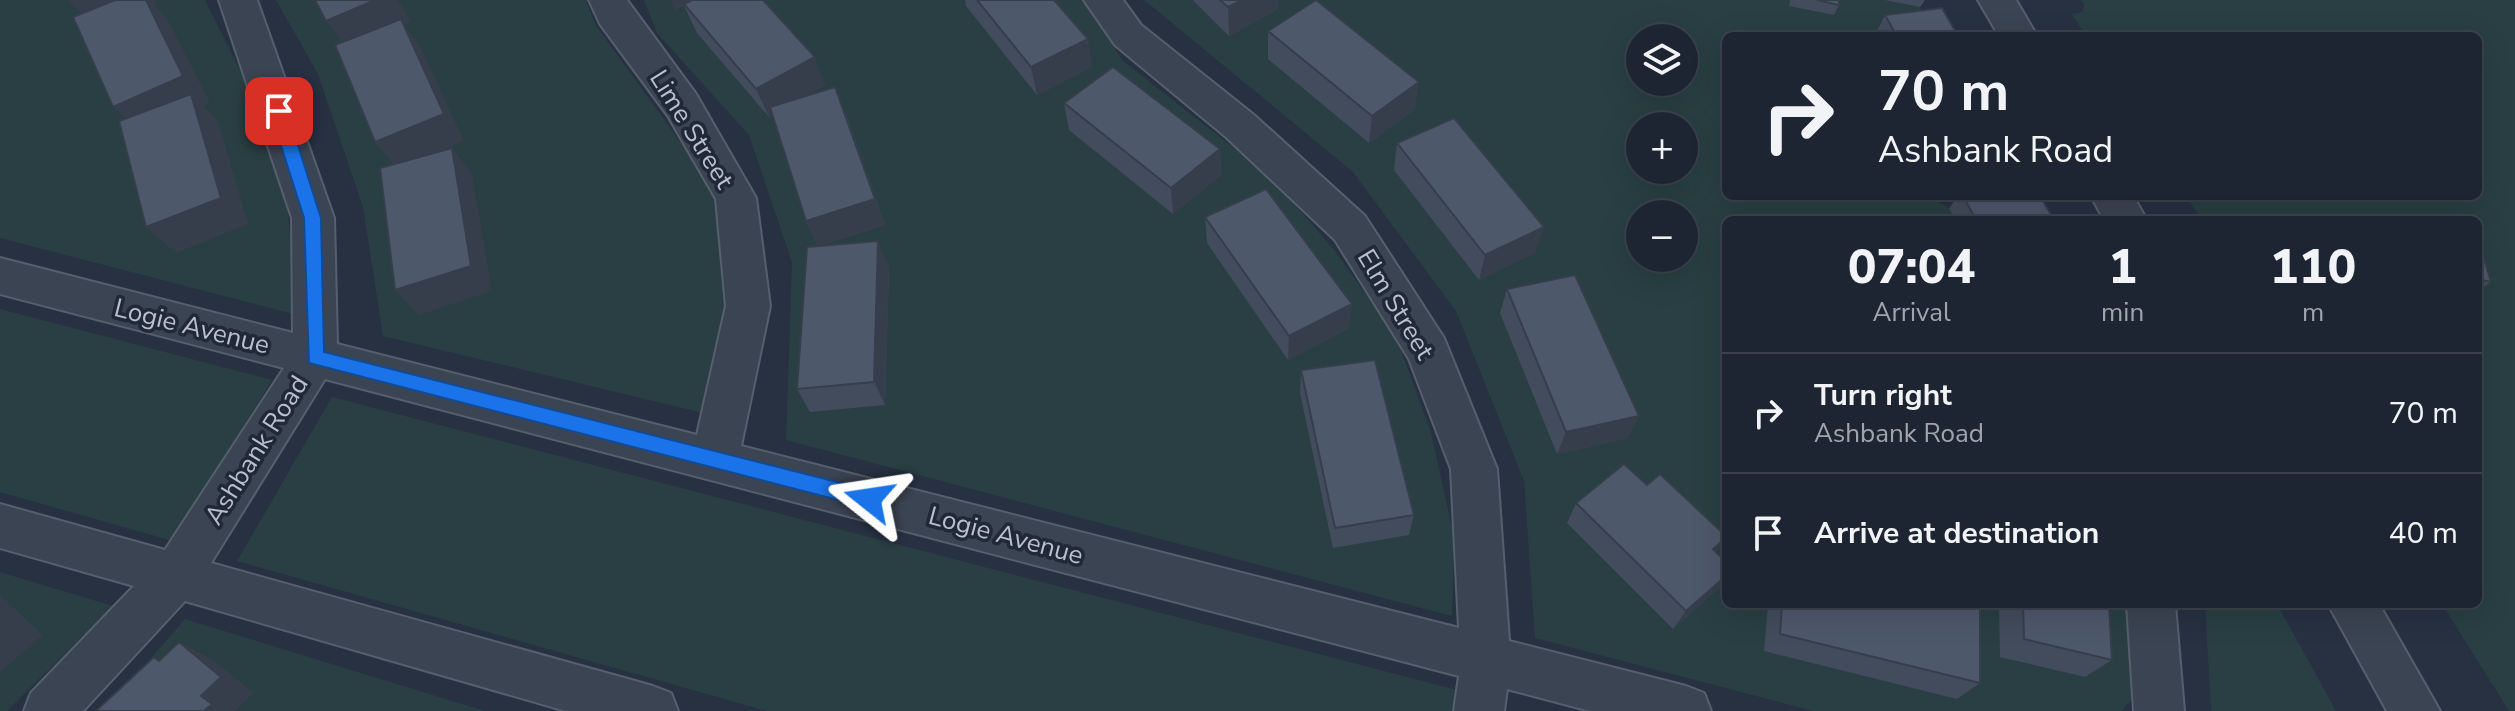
<!DOCTYPE html>
<html lang="en">
<head>
<meta charset="utf-8">
<style>
  body { margin:0; font-family:"Nunito Sans",sans-serif; background:#2a313e; color:#f1f3f6; height:100vh; display:flex; flex-direction:column; font-size:30px; white-space:nowrap }
  * { box-sizing:border-box; margin:0 }
  p { font-size:26px; color:#a0a5ac }
  .icon { flex:none; width:44px; height:44px; fill:none; stroke:currentColor; stroke-width:2; stroke-linecap:round; stroke-linejoin:round }
  .map { position:relative; flex:1; overflow:hidden }
  .sheet { position:absolute; left:1722px; top:216px; width:760px; height:392px; display:flex; flex-direction:column; background:#1d2532; border-radius:12px; box-shadow:0 8px 32px #0002,0 0 0 2px #3b424d }
  .sheet>* { flex:none }
  .guide { position:absolute; left:1722px; top:32px; width:760px; height:168px; border-radius:12px; box-shadow:0 8px 32px #0002,0 0 0 2px #3b424d; background:#1d2532; color:#f1f3f6; overflow:hidden }
  .controls { position:absolute; left:1626px; top:24px; display:grid; gap:16px }
  .controls a { display:grid; place-items:center; width:72px; height:72px; border-radius:50%; background:#1d2532; box-shadow:0 8px 32px #0002,0 0 0 2px #3b424d; font-size:40px }
  .pin { position:absolute; display:grid; place-items:center; width:68px; height:68px; color:#fff; margin:-34px; border-radius:16px; box-shadow:0 4px 12px #0006 }
  .me { position:absolute; width:88px; margin:-44px; rotate:285deg; stroke-linejoin:round; filter:drop-shadow(0 0 6px #0008) }
  .turn { display:flex; align-items:center; gap:28px; height:168px; padding:0 24px; font-size:36px }
  .turn .icon { width:104px; height:104px; stroke-width:2.5 }
  .turn b { display:block; font-size:56px; line-height:68px }
  .eta { display:flex; justify-content:space-evenly; align-items:center; height:136px; text-align:center }
  .eta b { font-size:48px; font-weight:800; line-height:56px }
  ul { padding:0; list-style:none }
  li { display:flex; align-items:center; gap:24px; height:120px; padding:0 24px; border-top:2px solid #3b424d }
  li div { flex:1 }
  li b { display:block; font-size:30px }
  li em { font-style:normal }
  .map>svg:first-child { display:block }
  .green { fill:#293f43; fill-rule:evenodd }
  .lines { fill:none; stroke-linecap:round; stroke-linejoin:round }
  .minor-casing { stroke:#575f6c; stroke-width:4 }
  .tertiary-casing { stroke:#575f6c; stroke-width:4 }
  .minor { fill:#3b4452; fill-rule:evenodd }
  .tertiary { fill:#3b4452; fill-rule:evenodd }
  .wall { fill:#434c5c }
  .shaded-wall { fill:#373e4b }
  .building { fill:#4e586b; stroke:#373e4b; stroke-width:2 }
  .route { fill:#1a73e8; stroke:#114b97; stroke-width:2 }
  .labels { text-anchor:middle; stroke-width:7; stroke-linejoin:round; paint-order:stroke }
  .street-label { font-size:26px; fill:#b9bfcc; stroke:#202938 }
</style>
</head>
<body>
<div class="map">
<svg width="2515" height="711" viewBox="0 0 2515 711">
  <rect width="100%" height="100%" fill="#273142"/>
  <!-- green -->
  <path class="green" d="M0 0H205L251 92 288 213 297 315 0 238Z
    M276 0H586L595 24 718 194 733 306 703 413 383 336 363 207 318 74Z
    M644 0H1082L1123 61 1270 176 1335 251 1396 337 1431 432 1454 537 1452 616 786 440 792 262 749 135 657 33Z
    M1144 0H1884L1920 7 1932 26 1877 36H1726V196H1928L1949 208 1955 220H1726V604H2128L2134 697 2121 711H1813L1535 638 1524 481 1456 311 1353 172ZM1640 38H1684V82H1640ZM1640 126H1684V170H1640ZM1640 214H1684V258H1640Z
    M2080 0H2515V711H2509L2442 604H2478V220H2202L2186 196H2478V36H2086L2072 14 2083 12 2084 3Z
    M0 309 272 380 173 541 0 492Z
    M332 397 1457 690 1453 711H767L237 561Z
    M0 572 113 606 7 711H0Z
    M2205 604H2277L2336 711H2211Z
    M185 619 485 711H105Z"/>
  <g class="lines">
    <!-- minor casing -->
    <g class="minor-casing">
      <path id="minor" d="M219 0H257L334 218 337 344 697 435 726 306 716 199 668 116 600 24 589 0H627L696 94 756 198 770 306 741 446 1459 628 1451 469 1409 359 1335 240 1226 137 1115 45 1084 0H1123L1141 25 1254 115 1365 216 1444 338 1497 469 1509 641 1686 686 1704 693 1711 711H1590L1507 689 1504 711H1454L1459 676 325 379 211 563 653 686 671 693 678 711H566L185 601 83 711H24L31 693 134 586 0 548V504L165 550 284 368 0 294V258L293 333 292 218Z
        M2127 604H2175L2184 711H2134Z"/>
    </g>
    <!-- tertiary casing -->
    <g class="tertiary-casing">
      <path id="tertiary" d="M1978 0H2016L2037 36H1999Z
        M2091 196H2133L2147 220H2104Z
        M2328 604H2379L2440 711H2387Z"/>
    </g>
    <!-- minor -->
    <use href="#minor" class="minor"/>
    <!-- tertiary -->
    <use href="#tertiary" class="tertiary"/>
  </g>
  <!-- wall -->
  <path class="wall" d="M671 0H763L825 85 807 95 846 114 885 225 818 246 889 266 885 405 810 412 797 389 818 246 806 221 772 115 769 117 697 33 684 6 675 9Z
    M965 0H1054L1092 67 1037 95 966 6Z
    M1193 0H1278V9L1229 36Z
    M1790 0H1839V5L1834 15 1789 6Z
    M1884 0H1925L1920 7Z
    M1885 15 1958 36H1876V33Z
    M1268 31 1415 109 1369 143 1268 59Z
    M1064 103 1220 149 1221 175 1173 214 1069 130Z
    M1397 143 1536 252 1479 280 1394 170Z
    M1958 196H2040L2054 220H1955L1949 208Z
    M1205 217 1349 328 1288 360 1207 243Z
    M2478 243 2491 282 2478 291Z
    M1507 289 1628 438 1557 454 1500 313Z
    M1301 370 1414 515 1409 535 1333 548 1300 393Z
    M1576 503 1716 552 1726 562V580L1719 588 1673 629 1567 523Z
    M1768 604H1977L1980 683 1957 699 1764 651Z
    M1999 604H2109L2112 660 2085 677 2000 657Z"/>
  <!-- shaded-wall -->
  <path class="shaded-wall" d="M68 0H155V5L167 18 210 103 203 106 218 121 248 224 176 253 146 227 142 134 113 107 89 21Z
    M375 0H398L411 22 404 25 421 48 464 141 398 169 375 142 348 49 326 21Z
    M671 0H700L675 9Z
    M1242 0H1278V9L1229 36 1228 7Z
    M1088 39 1092 67 1037 95 1031 67Z
    M815 57 825 85 769 117 756 89Z
    M1419 82 1415 109 1369 143 1372 116Z
    M835 87 885 225 818 246 806 221Z
    M452 148 472 174 492 291 419 315 395 290Z
    M1220 149 1221 175 1173 214 1171 188Z
    M1544 227 1536 252 1479 280 1485 255Z
    M878 241 889 266 885 405 874 382Z
    M1352 304 1349 328 1288 360 1289 336Z
    M1639 416 1628 438 1557 454 1566 432Z
    M1726 538 1713 557V549Z
    M1726 576V580L1719 588 1673 629 1686 611Z
    M0 595 43 635 0 672Z
    M179 642 213 660 254 693 235 711H204Z"/>
  <!-- building -->
  <path class="building" d="M115 0H146L183 76 113 107 73 17Z
    M315 0H375L326 21Z
    M692 0H763L815 57 756 89 684 4Z
    M977 0H1054L1088 39 1031 67Z
    M1220 0H1242L1228 7Z
    M1316 0 1419 82 1372 116 1268 31Z
    M1817 0H1839V5Z
    M1942 8 1958 36H1877L1876 35 1895 33 1885 15Z
    M401 19 444 114 375 142 335 45Z
    M1113 67 1220 149 1171 188 1064 103Z
    M835 87 875 199 806 221 770 107Z
    M191 94 221 198 146 227 119 121Z
    M1454 118 1544 227 1485 255 1397 143Z
    M452 148 471 266 395 290 380 168Z
    M1266 189 1352 304 1289 336 1205 217Z
    M1963 196H2040L2054 220H1976Z
    M878 241 874 382 797 389 807 247Z
    M2478 243 2480 244 2491 282 2478 279Z
    M1575 275 1639 416 1566 432 1507 289Z
    M1375 360 1414 515 1335 528 1301 370Z
    M1624 464 1647 485 1660 474 1726 536V538L1713 549 1726 562V576L1686 611 1576 503Z
    M1782 604 1980 605V683L1780 634Z
    M2023 604H2109L2112 660 2024 639Z
    M179 642 221 677 201 696 212 704 204 711H96L154 657 159 661Z"/>
  <!-- route -->
  <path class="route" d="M279 105 287 111 321 218 324 352 869 490 879 499 876 505 869 508 309 363 304 218 270 111Z"/>
  <g class="labels">
    <!-- street labels -->
    <g class="street-label">
      <text transform="translate(692 129) rotate(58)" y="9">Lime Street</text>
      <text transform="translate(1396 304) rotate(59)" y="9">Elm Street</text>
      <text transform="translate(192 326) rotate(14)" y="9">Logie Avenue</text>
      <text transform="translate(256 450) rotate(-58)" y="9">Ashbank Road</text>
      <text transform="translate(1006 535) rotate(15)" y="9">Logie Avenue</text>
    </g>
  </g>
</svg>
<div class="controls">
<a><svg class="icon" aria-label="layers" viewBox="0 0 24 24"><path d="M12 4l9 5-9 5-9-5zM3 14l9 5 9-5"/></svg></a>
<a>+</a>
<a>−</a>
</div>
<div class="pin" style="left:279px;top:111px;background:#d93025"><svg class="icon" aria-label="arrive" viewBox="0 0 24 24"><path d="M6 21V4h12l-3 4 3 4H6"/></svg></div>
<svg class="me" style="left:869px;top:499px" viewBox="-20 -20 40 40"><path d="M0-17L14 15 0 8-14 15z" fill="#1a73e8" stroke="#fff" stroke-width="4"/></svg>
<div class="guide">
<div class="turn"><svg class="icon" aria-label="right" viewBox="0 0 24 24"><path d="M7 20v-9h11M14 6l5 5-5 5"/></svg><div><b>70 m</b>Ashbank Road</div></div>
</div>
<section class="sheet">
<div class="eta">
<div><b>07:04</b><p>Arrival</p></div>
<div><b>1</b><p>min</p></div>
<div><b>110</b><p>m</p></div>
</div>
<ul>
<li><svg class="icon" aria-label="right" viewBox="0 0 24 24"><path d="M7 20v-9h11M14 6l5 5-5 5"/></svg><div><b>Turn right</b><p>Ashbank Road</p></div><em>70 m</em></li>
<li><svg class="icon" aria-label="arrive" viewBox="0 0 24 24"><path d="M6 21V4h12l-3 4 3 4H6"/></svg><div><b>Arrive at destination</b></div><em>40 m</em></li>
</ul>
</section>
</div>
</body>
</html>
